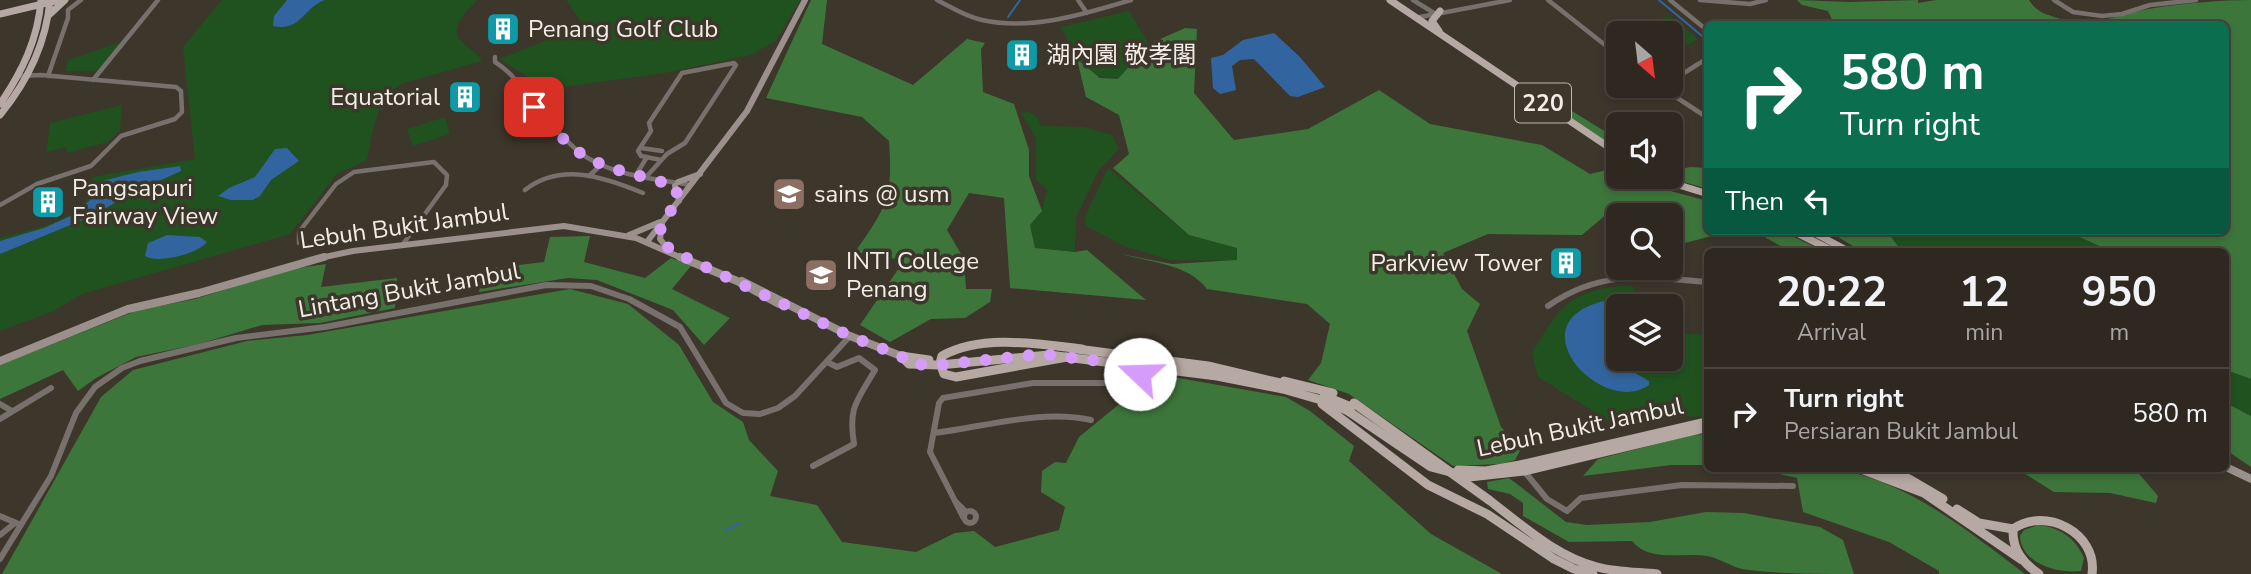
<!DOCTYPE html>
<html lang="en">
<head>
<meta charset="utf-8">
<style>
  body { margin:0; font-family:"Nunito Sans","Noto Sans SC",sans-serif; background:#3a342d; color:#f1f3f6; height:100vh; display:flex; flex-direction:column; font-size:26px; white-space:nowrap }
  * { box-sizing:border-box; margin:0 }
  p { font-size:23px; color:#a7a6a5 }
  .icon { flex:none; width:38px; height:38px; fill:none; stroke:currentColor; stroke-width:2; stroke-linecap:round; stroke-linejoin:round }
  .map { position:relative; flex:1; overflow:hidden }
  .drawer { position:absolute; left:1704px; top:248px; width:525px; height:224px; display:flex; flex-direction:column; background:#2e2820; border-radius:10px; box-shadow:0 4px 10px #0003,0 0 0 2px #49443e }
  .drawer>* { flex:none }
  .banner { position:absolute; left:1704px; top:21px; width:525px; height:214px; border-radius:10px; box-shadow:0 4px 10px #0003,0 0 0 2px #49443e; background:#0b6e4f; color:#fff; overflow:hidden }
  .needle { width:46px; rotate:152deg }
  .buttons { position:absolute; left:1606px; top:21px; display:grid; gap:14px }
  .buttons a { display:grid; place-items:center; width:77px; height:77px; border-radius:10px; background:#2e2820; box-shadow:0 4px 10px #0003,0 0 0 2px #49443e; font-size:35px }
  .pin { position:absolute; display:grid; place-items:center; width:60px; height:60px; color:#fff; margin:-30px; border-radius:14px; box-shadow:0 4px 10px #0006 }
  .me { position:absolute; width:77px; margin:-38px; rotate:291deg; stroke-linejoin:round; filter:drop-shadow(0 0 5px #0008) }
  .turn { display:flex; align-items:center; gap:24px; height:147px; padding:0 21px; font-size:32px }
  .turn .icon { width:91px; height:91px; stroke-width:2.5 }
  .turn b { display:block; font-size:49px; line-height:60px }
  .then { display:flex; align-items:center; height:66px; padding:0 21px; background:#0003; gap:14px; font-size:26px }
  .eta { display:flex; justify-content:space-evenly; align-items:center; height:119px; text-align:center }
  .eta b { font-size:42px; font-weight:700; line-height:49px }
  ul { padding:0; list-style:none }
  li { display:flex; align-items:center; gap:21px; height:91px; padding:0 21px; border-top:2px solid #49443e }
  li div { flex:1 }
  li b { display:block; font-size:26px }
  li em { font-style:normal }
  .map>svg:first-child { display:block }
  .green { fill:#1f521e }
  .forest { fill:#3d763b }
  .water { fill:#32659f }
  .lines { fill:none; stroke-linecap:round; stroke-linejoin:round }
  .stream { stroke:#32659f; stroke-width:2 }
  .street-far1 { stroke:#77706d; stroke-width:4.5 }
  .street { stroke:#77706d; stroke-width:6 }
  .secondary-far1 { stroke:#9b908b; stroke-width:6 }
  .secondary { stroke:#9b908b; stroke-width:8 }
  .primary-far1 { stroke:#b6a8a2; stroke-width:7 }
  .primary { stroke:#b6a8a2; stroke-width:9 }
  .primary-bridge { stroke:#b6a8a2; stroke-width:9 }
  .route { stroke:#d59cfb; stroke-width:12; stroke-dasharray:0 21.6 }
  .labels { text-anchor:middle; stroke-width:7; stroke-linejoin:round; paint-order:stroke }
  .shield { fill:#3d362b; stroke:#bcb7af; stroke-width:2 }
  .shield-label { font-size:23px; font-weight:bold; fill:#f2eee7 }
  .poi-label { font-size:24px; fill:#f2eee7; stroke:#3d362b; text-anchor:start }
  .street-label { font-size:24px; fill:#f2eee7; stroke:#3d362b }
</style>
</head>
<body>
<div class="map">
<svg width="2251" height="574" viewBox="0 0 2251 574">
  <rect width="100%" height="100%" fill="#3d362b"/>
  <!-- green -->
  <path class="green" d="M222 0H477C468 11 447 28 462 42 470 50 476 51 482 61L401 84C375 102 373 131 367 160L337 174 290 234 82 294 54 311 0 331V238C27 230 70 224 87 199 91 193 91 183 92 177L195 159 183 47Z
    M566 0H800L776 41 751 55 665 73 556 88 543 86 499 59 584 26Z
    M1129 11 1149 44 1118 79C1083 78 1075 55 1061 27Z
    M1670 16 1698 39 1671 54V33H1638L1640 31 1635 27Z
    M124 41 97 71H65L68 60Z
    M122 105 120 130 108 142 67 153V147L46 152 50 123Z
    M1029 112 1038 118 1041 126 1084 127 1112 135 1119 149 1099 170 1076 217 1075 252 1035 248 1030 225 1042 211 1047 190 1036 180V138L1021 113Z
    M445 117 450 134 413 146 407 129Z
    M1108 168 1189 235 1237 248V261L1170 260 1124 246 1086 226 1084 219Z
    M1887 231H2066L2113 252H1902Z
    M1632 285 1642 306H1619V359H1671V333L1708 335V417L1673 416 1670 409 1612 423 1538 377 1532 353C1563 302 1570 290 1632 285Z
    M2226 370 2251 379V416L2226 403Z"/>
  <!-- forest -->
  <path class="forest" d="M811 0H827L822 44 913 85 967 39 985 43 981 49 983 92 1014 104 1029 150V176L1042 211 1030 225 1035 248 1075 252 1087 250 1146 300 1010 288 1004 198 969 193 947 230 964 259 966 289H992L990 302 965 318 931 319 890 342 860 325 899 268 897 259 855 252C887 206 893 198 889 141L862 117 766 98Z
    M1797 0 1849 2 1918 0V3L1936 0H2029C2036 11 2042 13 2054 17 2091 30 2118 14 2154 8 2186 3 2220 0 2251 0V379L2226 370V252H2113L2066 231H2226V24H1834L1828 11 1802 5Z
    M1185 28 1197 29 1194 93 1234 140 1308 129 1379 90 1430 124 1542 145 1590 174 1619 167V177H1641L1659 188 1708 201V231H1731L1677 245 1671 242V215H1626L1614 208 1582 235 1488 234 1443 253 1462 289 1480 304 1467 331 1501 427 1522 447 1515 460 1501 464 1453 466 1349 394 1308 380 1321 363 1330 324 1307 304 1207 289C1189 264 1149 262 1121 254L1172 264 1237 260V248L1189 235 1113 168 1129 154 1119 115 1086 97 1077 59 1100 78 1118 79 1149 44Z
    M1562 105 1619 140V151L1555 108Z
    M1690 167 1708 168V189L1666 177H1671V168L1677 170Z
    M1754 231H1782L1825 252H1812L1802 247 1797 252H1791Z
    M1828 231H1887L1902 252H1863Z
    M590 236 584 262 645 278 671 258 691 266 672 289 730 318 704 345 673 310 597 280 568 278 479 292 483 269 544 262 550 237Z
    M326 264 321 287 397 278 395 308 320 323 262 325 199 344 136 357 96 378 78 391 63 370 0 399V365L138 310 195 299 291 269Z
    M570 289 628 304 679 345 713 402 743 422 749 440 778 471 770 496 817 505 842 542 916 552 955 533 974 531 995 547 1059 530 1065 507 1041 492 1042 471 1055 462 1066 463 1079 437 1156 374 1286 397 1310 411 1354 446 1349 461 1431 534 1502 574H2L101 397 133 370 247 341 307 335Z
    M2226 403 2251 416V467L2226 450Z
    M1696 434 1708 435V465H1671L1583 476 1598 459Z
    M1756 469C1782 469 1818 464 1843 470 1914 486 1968 531 2025 574H1939V571L1889 542 1803 512 1797 478Z
    M2017 469H2135L2158 496 2156 503 2110 493 2054 492Z
    M1509 478 1566 522 1587 525 1650 522 1706 512 1744 513 1820 527 1843 540 1854 574C1817 574 1778 574 1742 569 1730 566 1719 558 1707 556 1681 552 1650 563 1632 541L1569 542 1523 516V503L1510 494 1488 489 1487 482Z
    M2038 525C2059 527 2076 538 2084 558L2081 571C2056 574 2021 563 2020 536L2024 530Z"/>
  <!-- water -->
  <path class="water" d="M287 0H325C302 8 302 32 273 26L274 16Z
    M1274 33 1300 57 1325 87 1298 97 1290 96 1254 59 1240 60 1232 66 1236 90 1220 94 1213 88 1211 58 1223 55 1243 40Z
    M287 148 299 161 271 180 260 196 253 200H231L218 196 229 188 255 177 275 149Z
    M180 166 181 171 132 193 92 216 0 254V241L44 228 75 214 90 200 95 187 102 181 138 172Z
    M167 235 200 237 207 242C198 254 158 264 145 256L148 243Z
    M1604 301 1627 306H1619L1618 352C1621 369 1635 372 1649 381V385C1603 418 1513 323 1604 301Z"/>
  <g class="lines">
    <!-- stream -->
    <path class="stream" d="M1659 0 1708 41
      M1008 17 1020 0
      M725 531 740 523"/>
    <!-- street-far1 -->
    <path class="street-far1" d="M937 0C951 7 966 17 982 20 1031 31 1084 14 1131 0
      M1078 0 1087 13
      M1413 0 1434 13
      M1548 0 1619 56
      M1670 0 1708 31
      M1700 0 1750 4 1766 0
      M2054 0 2073 12 2102 16 2122 14 2150 5 2196 0
      M1415 18 1510 0
      M495 57V62C520 78 519 90 537 110 550 124 564 139 579 152 608 175 655 179 691 185
      M48 76 68 18V10L81 0
      M93 80 158 0
      M1671 81 1708 58
      M1659 86 1708 118
      M641 148 662 151
      M636 175 647 157
      M589 176 602 164
      M646 177 667 154 685 143 736 65 734 63 682 73 649 123 651 131 638 151 641 156 661 160
      M525 190C561 162 604 177 643 193
      M0 205 37 184 91 166 121 136 175 119 182 112 181 91 176 87 41 75 19 76
      M299 243V232L336 184 354 172 434 162 447 175 446 185 403 244"/>
    <!-- street -->
    <path class="street" d="M1548 306C1601 269 1647 277 1708 282
      M0 404 12 411
      M0 419 51 388
      M934 433C984 427 1041 409 1091 420
      M813 466 854 444C848 407 857 401 875 370L859 358 837 367 827 362
      M1524 471 1547 499 1567 511 1581 498 1682 485 1793 486
      M955 501 930 452 939 403 943 398 1033 383H1127L1140 374V366
      M964 517a6 6 0 1 1 12 0a6 6 0 1 1-12 0Z
      M0 516 21 525
      M963 517 955 501 966 512
      M0 535 15 523
      M0 559 51 476 76 413 95 387 122 368 140 361 236 338 325 327 546 285 591 286 629 299 680 327 726 403 743 413 760 414 778 408 795 396 850 336"/>
    <!-- secondary-far1 -->
    <path class="secondary-far1" d="M678 182 700 174
      M675 186 679 201
      M662 224 660 239 667 248
      M629 235 660 222
      M647 242 747 111 805 0
      M315 259 353 251 564 226 636 238 684 259"/>
    <!-- secondary -->
    <path class="secondary" d="M680 257 737 281 779 304H787
      M742 281 850 336 901 356
      M0 361 128 309 199 293 324 257
      M2226 467 2251 479"/>
    <!-- primary-far1 -->
    <path class="primary-far1" d="M1390 0 1619 154
      M0 14 59 0
      M49 15 65 0
      M1439 31 1432 21 1440 11
      M0 104C22 72 38 39 41 0
      M0 115C28 81 46 44 50 0
      M1653 177 1708 194
      M1793 231 1835 252
      M1811 231 1850 252"/>
    <!-- primary -->
    <path class="primary" d="M1077 349 1208 366 1289 385
      M901 356 909 364 939 365 1049 355 1217 376 1283 389 1328 402 1348 411 1431 467 1469 477 1524 471 1708 427
      M901 356 929 360
      M1284 381 1333 393
      M1324 396 1351 407
      M1322 404 1428 485 1487 514 1554 559 1574 569 1593 574
      M1861 469 1924 493 2022 560
      M1884 469 1909 479 1943 499
      M1458 470 1486 471 1520 465 1702 423
      M1489 500C1522 525 1555 556 1597 567 1616 572 1637 572 1657 574
      M1957 509 1979 523 2013 529
      M2039 574C2023 563 2012 550 2013 529 2045 506 2098 533 2092 574"/>
    <!-- primary-bridge -->
    <path class="primary-bridge" d="M1067 357 956 377 944 374 940 363 942 356C982 334 1038 344 1082 349
      M1354 403 1489 500"/>
  </g>
  <g class="lines">
    <!-- route -->
    <path class="route" d="M534 107C548 121 560 138 576 150 604 171 643 175 675 186L679 201 663 220 659 235 670 250 850 336 901 356 909 364 939 365 1041 354 1140 366V374"/>
  </g>
  <!-- icons -->
  <defs>
    <g id="building-square" transform="scale(1.75)"><rect x="-9" y="-9" width="18" height="18" rx="4" fill="#0f9aa8" stroke="#3d362b"/><path d="M-4-6H4V6H1V3H-1V6H-4ZM-2.5-4.3h1.7v1.8h-1.7ZM.8-4.3h1.7v1.8H.8ZM-2.5-1h1.7V.8h-1.7ZM.8-1h1.7V.8H.8Z" fill="#fff"/></g>
    <g id="university-square" transform="scale(1.75)"><rect x="-9" y="-9" width="18" height="18" rx="4" fill="#8d6e63" stroke="#3d362b"/><path d="M0-5L7-2L0 1L-7-2ZM-4 1L0 2.5L4 1V4Q0 6-4 4Z" fill="#fff"/></g>
  </defs>
  <g fill-rule="evenodd">
    <use href="#building-square" x="503" y="29"/>
    <use href="#building-square" x="1022" y="55"/>
    <use href="#building-square" x="465" y="97"/>
    <use href="#university-square" x="789" y="194"/>
    <use href="#building-square" x="48" y="202"/>
    <use href="#building-square" x="1566" y="263"/>
    <use href="#university-square" x="821" y="275"/>
  </g>
  <g class="labels">
    <!-- shield labels -->
    <rect class="shield" x="1515" y="83.5" width="56" height="39" rx="5"/>
    <g class="shield-label">
      <text x="1543" y="111">220</text>
    </g>
    <!-- poi labels -->
    <g class="poi-label">
      <text x="528" y="37">Penang Golf Club</text>
      <text x="1046" y="63">湖內園 敬孝閣</text>
      <text x="440" y="105" text-anchor="end">Equatorial</text>
      <text x="72" y="196">Pangsapuri<tspan x="72" dy="28">Fairway View</tspan></text>
      <text x="814" y="202">sains @ usm</text>
      <text x="846" y="269">INTI College<tspan x="846" dy="28">Penang</tspan></text>
      <text x="1542" y="271" text-anchor="end">Parkview Tower</text>
    </g>
    <!-- street labels -->
    <g class="street-label">
      <text transform="translate(404 226) rotate(-8)" y="8">Lebuh Bukit Jambul</text>
      <text transform="translate(409 290) rotate(-10)" y="8">Lintang Bukit Jambul</text>
      <text transform="translate(1580 427) rotate(-12)" y="8">Lebuh Bukit Jambul</text>
    </g>
  </g>
</svg>
<div class="buttons">
<a><svg class="needle" viewBox="-14 -14 28 28"><path d="M0-13l5 13h-10z" fill="#e53935"/><path d="M0 13l5-13h-10z" fill="#a7a6a5"/></svg></a>
<a><svg class="icon" aria-label="sound" viewBox="0 0 24 24"><path d="M4 9h4l5-4v14l-5-4H4zM17 9q2 3 0 6"/></svg></a>
<a><svg class="icon" aria-label="search" viewBox="0 0 24 24"><circle cx="10" cy="10" r="6"/><path d="M15 15l6 6"/></svg></a>
<a><svg class="icon" aria-label="layers" viewBox="0 0 24 24"><path d="M12 4l9 5-9 5-9-5zM3 14l9 5 9-5"/></svg></a>
</div>
<div class="pin" style="left:534px;top:107px;background:#d93025"><svg class="icon" aria-label="arrive" viewBox="0 0 24 24"><path d="M6 21V4h12l-3 4 3 4H6"/></svg></div>
<svg class="me" style="left:1140px;top:374px" viewBox="-20 -20 40 40"><circle r="19" fill="#fff"/><path d="M0-13L10 11 0 6-10 11z" fill="#d59cfb"/></svg>
<div class="banner">
<div class="turn"><svg class="icon" aria-label="right" viewBox="0 0 24 24"><path d="M7 20v-9h11M14 6l5 5-5 5"/></svg><div><b>580 m</b>Turn right</div></div>
<div class="then">Then<svg class="icon" aria-label="left" viewBox="0 0 24 24"><path d="M17 20v-9H6M10 6l-5 5 5 5"/></svg></div>
</div>
<section class="drawer">
<div class="eta">
<div><b>20:22</b><p>Arrival</p></div>
<div><b>12</b><p>min</p></div>
<div><b>950</b><p>m</p></div>
</div>
<ul>
<li><svg class="icon" aria-label="right" viewBox="0 0 24 24"><path d="M7 20v-9h11M14 6l5 5-5 5"/></svg><div><b>Turn right</b><p>Persiaran Bukit Jambul</p></div><em>580 m</em></li>
</ul>
</section>
</div>
</body>
</html>
